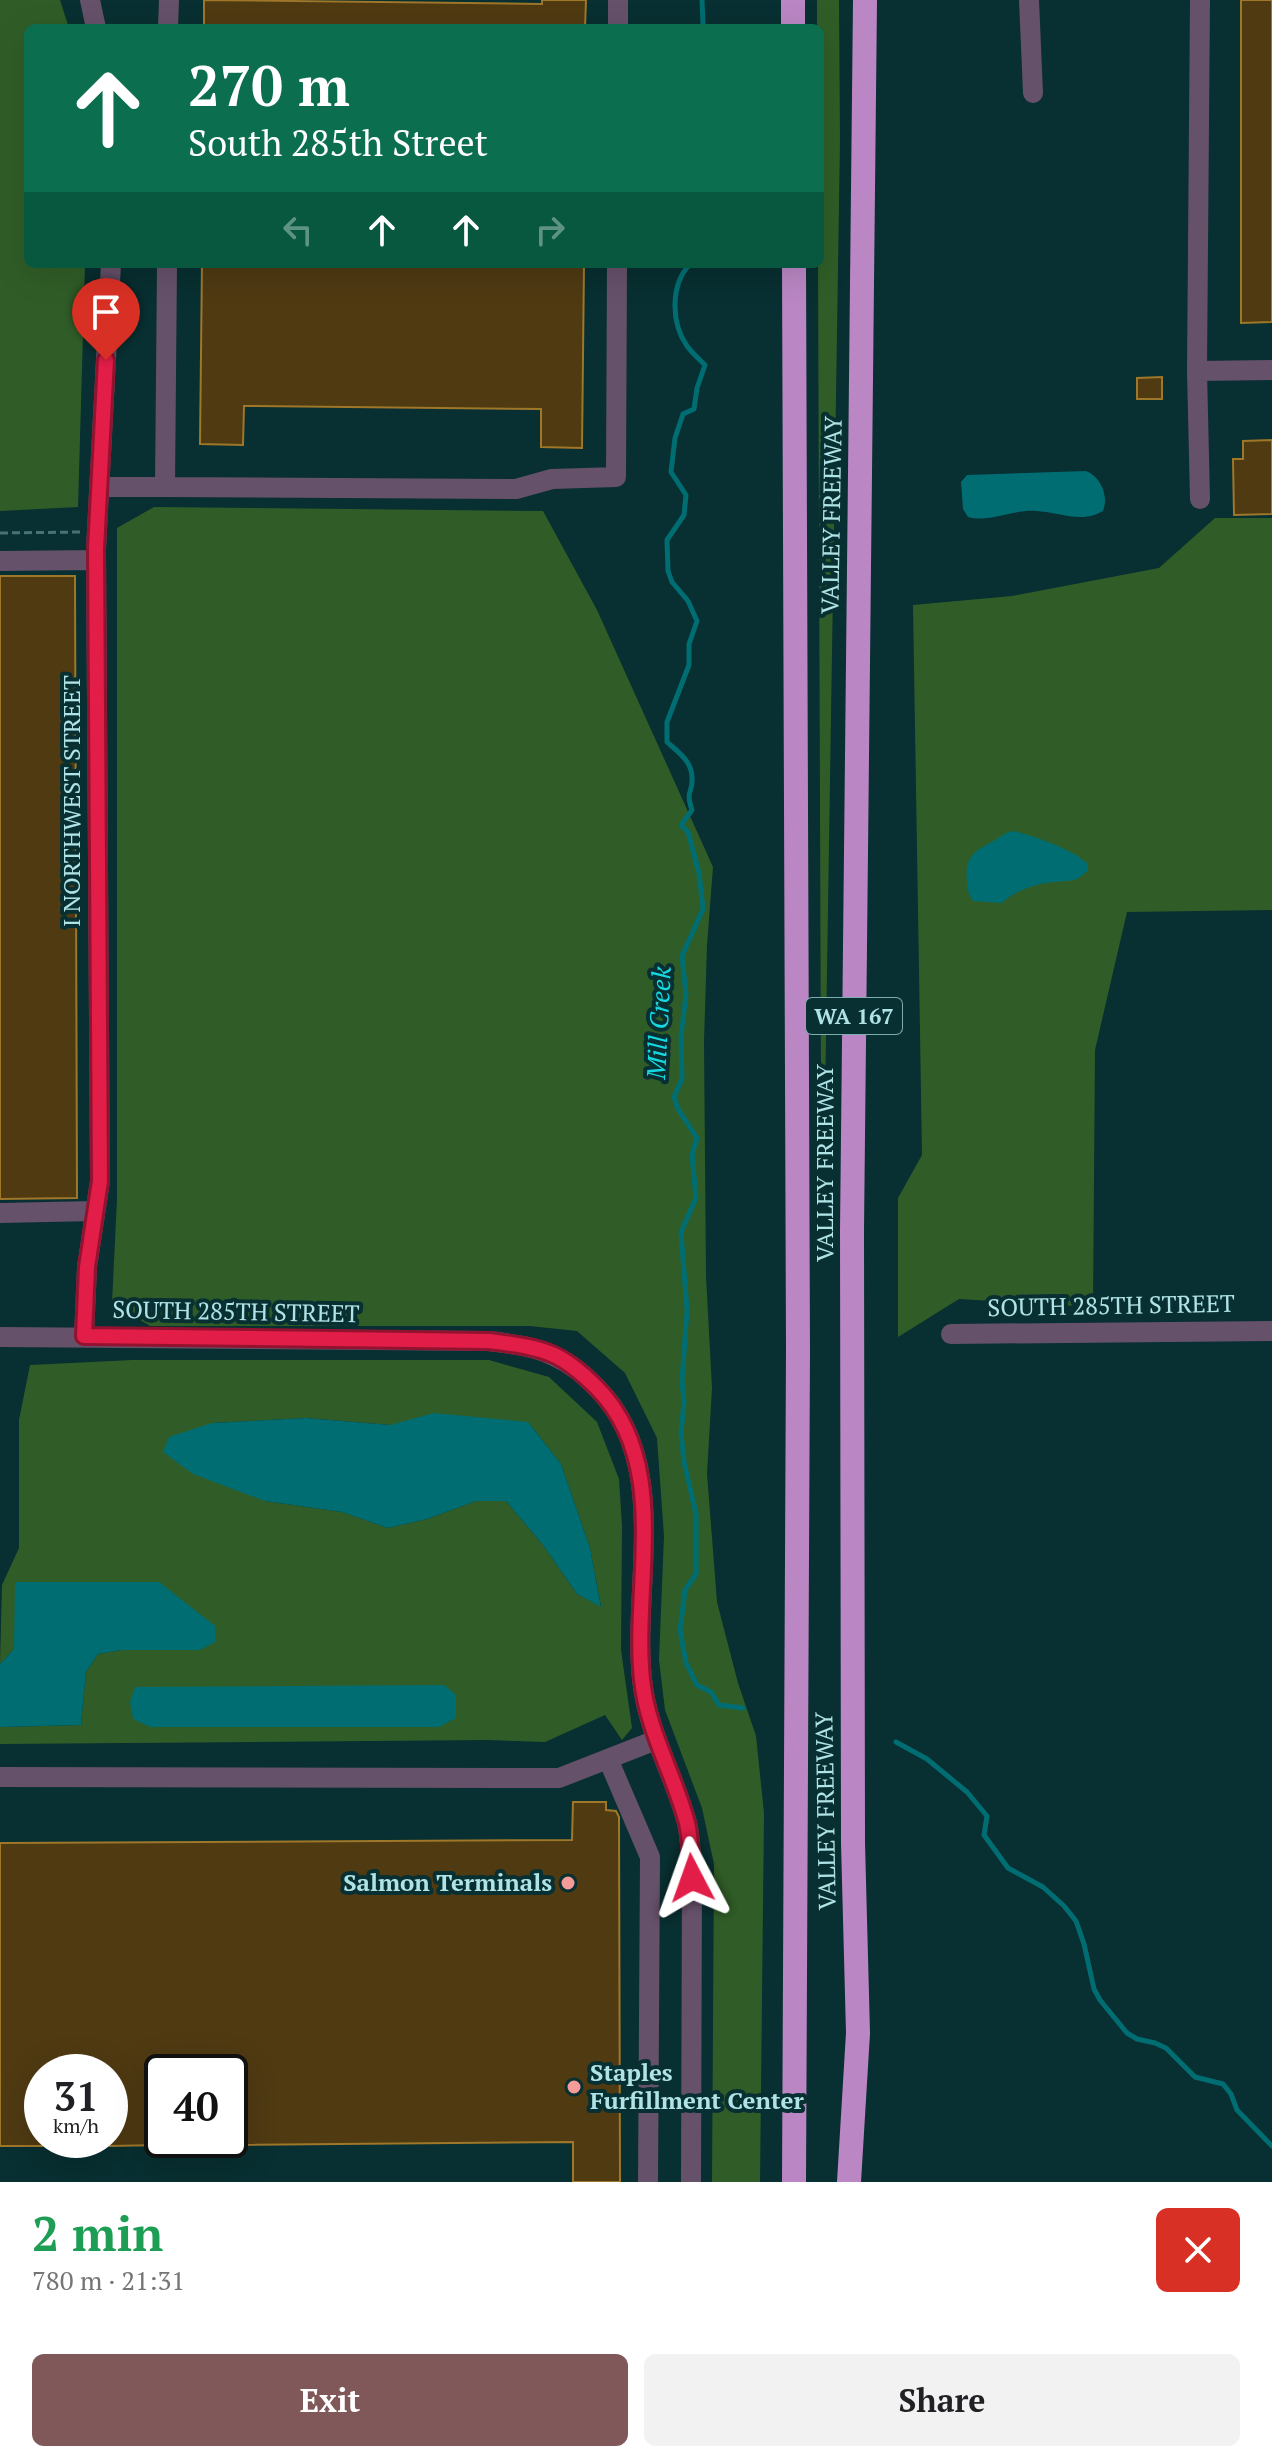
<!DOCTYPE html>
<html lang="en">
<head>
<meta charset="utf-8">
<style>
  body { margin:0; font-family:"PT Serif",serif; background:#f2f2f2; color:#202124; height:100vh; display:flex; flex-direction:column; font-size:30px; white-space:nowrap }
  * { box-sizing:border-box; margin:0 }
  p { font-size:26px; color:#757577 }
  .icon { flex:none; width:44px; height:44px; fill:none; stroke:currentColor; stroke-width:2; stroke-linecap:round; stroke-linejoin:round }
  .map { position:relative; height:2182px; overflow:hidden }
  .drawer { display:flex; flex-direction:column; background:#fff; flex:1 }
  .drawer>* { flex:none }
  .top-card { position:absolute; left:24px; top:24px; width:800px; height:244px; border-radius:12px; box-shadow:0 8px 32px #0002; background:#0b6e4f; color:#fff; overflow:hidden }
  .speed { position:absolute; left:24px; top:2054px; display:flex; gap:16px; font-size:40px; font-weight:700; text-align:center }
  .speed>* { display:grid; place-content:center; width:104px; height:104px; border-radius:50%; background:#fff; box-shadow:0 8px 32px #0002; line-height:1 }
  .speed small { font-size:20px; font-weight:400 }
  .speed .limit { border:4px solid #111; border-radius:12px; background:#fff; color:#111 }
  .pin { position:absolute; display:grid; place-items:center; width:68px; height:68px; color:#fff; margin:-82px -34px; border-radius:50% 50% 50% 0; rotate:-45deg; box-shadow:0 0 8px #0007 }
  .pin .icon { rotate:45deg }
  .me { position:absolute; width:88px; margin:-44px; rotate:356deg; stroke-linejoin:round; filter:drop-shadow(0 0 6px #0008) }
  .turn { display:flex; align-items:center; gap:28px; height:168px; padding:0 32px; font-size:36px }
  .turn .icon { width:104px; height:104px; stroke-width:2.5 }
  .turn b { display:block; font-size:56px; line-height:68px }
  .lanes { display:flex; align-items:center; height:76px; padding:0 32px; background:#0003; justify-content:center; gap:40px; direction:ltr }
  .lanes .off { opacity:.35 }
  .round { display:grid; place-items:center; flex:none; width:84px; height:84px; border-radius:12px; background:#f2f2f2 }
  .overview { display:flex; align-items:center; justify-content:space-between; height:136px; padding:0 32px }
  h1 { font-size:48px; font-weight:700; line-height:60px; color:#1e9e55 }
  .primary-button { display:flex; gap:16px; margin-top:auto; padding:16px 32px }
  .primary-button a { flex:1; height:92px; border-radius:12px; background:#805859; color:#fff; font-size:32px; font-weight:700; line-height:92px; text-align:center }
  .primary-button a+a { background:#f2f2f2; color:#202124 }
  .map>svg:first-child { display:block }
  .green { fill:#305d27; fill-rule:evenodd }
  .water { fill:#006d72 }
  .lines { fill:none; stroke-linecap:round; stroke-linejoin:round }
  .stream { stroke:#006d72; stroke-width:5 }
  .building { fill:#4f3a12; stroke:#9f7729; stroke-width:2 }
  .path { stroke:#487375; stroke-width:3; stroke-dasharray:8 4; stroke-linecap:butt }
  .minor { stroke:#66516a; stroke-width:20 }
  .highway { stroke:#ba87c4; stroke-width:24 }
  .route-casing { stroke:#92132f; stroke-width:20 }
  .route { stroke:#e11d48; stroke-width:14 }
  .poi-dot { fill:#f59b9a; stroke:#082f31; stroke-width:3 }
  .labels { text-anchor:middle; stroke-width:8; stroke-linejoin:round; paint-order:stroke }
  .shield { fill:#082f31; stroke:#7eadb0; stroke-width:2 }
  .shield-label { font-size:22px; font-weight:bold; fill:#b0e3e6 }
  .street-label { font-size:24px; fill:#b0e3e6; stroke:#082f31 }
  .poi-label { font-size:24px; font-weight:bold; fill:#b0e3e6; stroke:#082f31; text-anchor:end }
  .water-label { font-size:26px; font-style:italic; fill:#16d8e1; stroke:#082f31 }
</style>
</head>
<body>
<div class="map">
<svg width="1272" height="2182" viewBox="0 0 1272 2182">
  <rect width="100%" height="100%" fill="#082f31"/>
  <!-- green -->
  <path class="green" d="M0 0H60L69 28H28V264H85L78 507 0 511Z
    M817 0H839L840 140 825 1100 821 1083 818 264H820V28H817Z
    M154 507 543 511 597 610 713 867 707 945 704 1042 706 1276 712 1388 707 1474 717 1602 738 1683 756 1736 764 1813 760 2182H712L714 1864 702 1808 665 1710 659 1660 664 1536 657 1438 625 1373 577 1331 530 1326H150L112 1303 117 1199V528Z
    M1215 518H1272V910L1127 912 1095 1050 1093 1307 959 1299 898 1337V1198L922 1155 913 605 1012 596 1159 568Z
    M132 1360H489L549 1377 597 1422 619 1479 622 1526 621 1650 632 1728 622 1740 605 1715 545 1742 488 1740 0 1744V1727L81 1725 86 1672 98 1654 121 1650 214 1642 14 1649 0 1664 2 1585 19 1548V1420L30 1365ZM306 1418 390 1425 528 1422 561 1464 590 1548 601 1606 577 1594 543 1545 506 1501H476L427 1519 388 1528 342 1512 265 1501 212 1423Z"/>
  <!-- water -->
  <path class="water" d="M1086 471C1101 477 1109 496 1103 511 1081 524 1060 512 1036 511 1013 509 991 523 968 517L963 509 961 482 967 475Z
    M1014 831C1036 837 1072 849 1088 864V870C1076 883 1070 880 1055 882 1037 883 1014 891 1002 903L973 901C968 894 968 890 967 883 964 855 975 851 997 839 1003 835 1006 832 1014 831Z
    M434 1413 528 1422 561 1464 590 1548 601 1607 577 1594 543 1545 506 1501H476L427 1519 388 1528 342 1512 265 1501 193 1474 163 1452 169 1437 212 1423 306 1418 390 1425Z
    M15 1582H159L215 1626V1642L200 1650H121L98 1654 86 1672 81 1725 0 1727V1664L14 1649Z
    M444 1685 456 1695V1718L439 1727H150L133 1719 130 1702 135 1687Z"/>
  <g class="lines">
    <!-- stream -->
    <path class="stream" d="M701 28 703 25 702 0
      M690 264C670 285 671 323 687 346 692 353 699 359 705 365L697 388 694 409 683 414 675 438 671 472 686 495 684 515 667 540 668 571 672 582 688 601 697 621 689 644V665L667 722V742C678 752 692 761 692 778 693 794 685 789 692 810L681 825 688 832 699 873 703 909 682 956 686 995 681 1036 682 1079 674 1097 678 1109 697 1138 692 1155 696 1198 681 1232 687 1310 682 1381 684 1402 681 1433 684 1462 696 1514V1574L685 1590 680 1630 686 1663 697 1685 711 1692 719 1705 743 1708
      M896 1742 927 1759 967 1792 987 1816 984 1835 1008 1868 1043 1887 1064 1906 1076 1921 1084 1944 1094 1989 1100 2000 1127 2033 1137 2039 1155 2043 1166 2048 1195 2077 1223 2084 1231 2094 1237 2110 1272 2146"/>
  </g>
  <!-- building -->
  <path class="building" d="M204 0 542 4V0H586L585 28H204Z
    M1241 0H1272V322L1241 323Z
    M202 264H584L582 448 541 447V409L244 406 243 445 200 444Z
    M1162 377V399H1137V378Z
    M1272 440V514L1234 515 1233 459H1243V441Z
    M0 576H75L77 1198 0 1199Z
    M573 1802H606V1810L616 1811 619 1817 620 2182H573V2142L230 2145V2072H162V2145L110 2146V2072H42V2146H0V1843L572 1840Z"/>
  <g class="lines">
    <!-- path -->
    <path class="path" d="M0 533 80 532"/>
    <!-- minor -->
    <path class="minor" d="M90 0 96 28
      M1029 0 1033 93
      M168 28 169 0
      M618 28V0
      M1197 371 1200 0
      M100 487H165L167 264
      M165 487 516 489 552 479 616 477 617 264
      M1200 499 1197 371 1272 370
      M0 561 96 560
      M0 1213 95 1211
      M951 1334 1272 1331
      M84 1336 87 1267 100 1181 96 549 111 264
      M0 1337 489 1341C511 1344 534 1346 554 1356 572 1364 584 1375 597 1388 672 1463 632 1585 642 1679 647 1731 674 1774 687 1823 691 1841 691 1860 692 1878L691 2182
      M608 1759 650 1857 648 2182
      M0 1777 559 1778 656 1740"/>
    <!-- highway -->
    <path class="highway" d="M793 0V28
      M794 264 798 1350 794 2182
      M849 2182 858 2033 853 1843 852 1230 865 0"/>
  </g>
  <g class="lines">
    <!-- route casing -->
    <g class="route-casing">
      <path id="route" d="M106 360 96 549 100 1181 87 1267 84 1336 489 1341C511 1344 534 1346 554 1355 571 1363 584 1375 597 1388 672 1464 632 1584 642 1679 647 1730 674 1774 687 1823 691 1841 691 1860 692 1878"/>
    </g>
    <!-- route -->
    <use href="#route" class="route"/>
  </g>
  <!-- markers -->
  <g class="poi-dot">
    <circle cx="568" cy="1883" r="8"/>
    <circle cx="574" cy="2087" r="8"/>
  </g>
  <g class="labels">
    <!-- shield labels -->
    <rect class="shield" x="806" y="998" width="96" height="36" rx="6"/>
    <g class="shield-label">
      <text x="854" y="1024">WA 167</text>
    </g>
    <!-- street labels -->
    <g class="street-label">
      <text transform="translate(832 515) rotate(-89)" y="8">VALLEY FREEWAY</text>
      <text transform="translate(72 801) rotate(-90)" y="8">I NORTHWEST STREET</text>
      <text transform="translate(825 1163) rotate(-90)" y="8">VALLEY FREEWAY</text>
      <text transform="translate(1111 1306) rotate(-1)" y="8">SOUTH 285TH STREET</text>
      <text transform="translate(236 1312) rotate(1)" y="8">SOUTH 285TH STREET</text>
      <text transform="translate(826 1811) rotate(-91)" y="8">VALLEY FREEWAY</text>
    </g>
    <!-- poi labels -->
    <g class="poi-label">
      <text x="552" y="1891">Salmon Terminals</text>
      <text x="590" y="2081" text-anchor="start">Staples<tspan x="590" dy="28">Furfillment Center</tspan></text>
    </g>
    <!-- water labels -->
    <g class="water-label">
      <text transform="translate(659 1023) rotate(-87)" y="9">Mill Creek</text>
    </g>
  </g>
</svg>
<div class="speed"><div>31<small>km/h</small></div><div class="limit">40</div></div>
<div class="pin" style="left:106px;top:360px;background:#d93025"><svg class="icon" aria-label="arrive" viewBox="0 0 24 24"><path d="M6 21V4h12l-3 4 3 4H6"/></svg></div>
<svg class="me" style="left:692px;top:1878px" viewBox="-20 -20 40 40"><path d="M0-17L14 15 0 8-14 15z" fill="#e11d48" stroke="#fff" stroke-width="4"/></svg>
<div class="top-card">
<div class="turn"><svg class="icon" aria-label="ahead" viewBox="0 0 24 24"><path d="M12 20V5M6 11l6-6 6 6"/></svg><div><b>270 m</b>South 285th Street</div></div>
<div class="lanes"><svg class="icon off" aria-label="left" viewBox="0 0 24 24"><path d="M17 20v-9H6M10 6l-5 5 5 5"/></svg><svg class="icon" aria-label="ahead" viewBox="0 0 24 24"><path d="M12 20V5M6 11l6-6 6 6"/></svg><svg class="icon" aria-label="ahead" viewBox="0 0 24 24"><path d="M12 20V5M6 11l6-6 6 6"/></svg><svg class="icon off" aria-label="right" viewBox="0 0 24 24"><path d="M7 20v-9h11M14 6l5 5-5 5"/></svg></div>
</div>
</div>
<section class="drawer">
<div class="overview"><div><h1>2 min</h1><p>780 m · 21:31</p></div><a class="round" style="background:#d93025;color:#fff"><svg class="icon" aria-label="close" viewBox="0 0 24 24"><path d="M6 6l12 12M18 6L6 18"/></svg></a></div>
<div class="primary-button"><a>Exit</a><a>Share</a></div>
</section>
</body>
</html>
